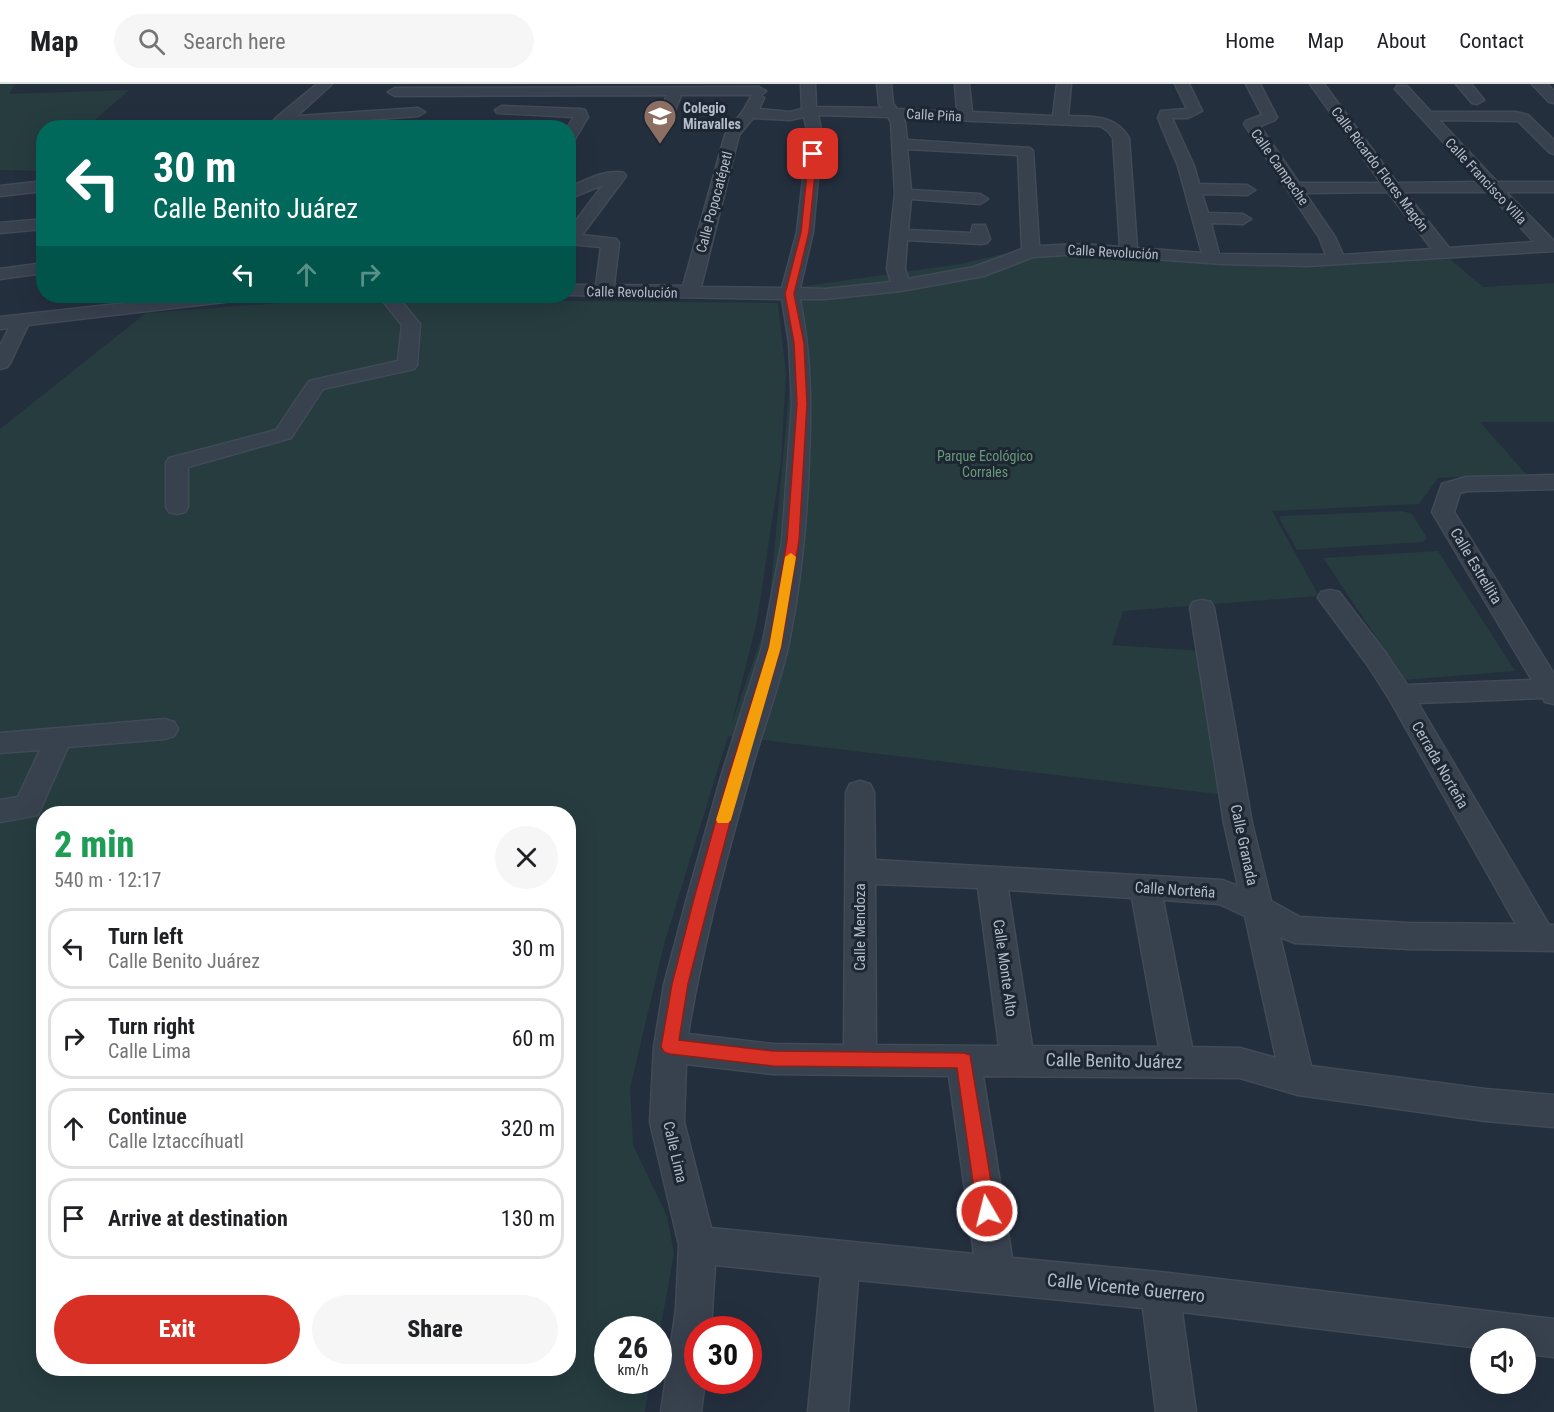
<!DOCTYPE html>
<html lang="en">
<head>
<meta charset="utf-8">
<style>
  body { margin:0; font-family:"Roboto Condensed",sans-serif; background:#f6f6f6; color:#202124; height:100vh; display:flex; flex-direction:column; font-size:22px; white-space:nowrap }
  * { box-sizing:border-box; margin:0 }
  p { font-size:20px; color:#757577 }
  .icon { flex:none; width:33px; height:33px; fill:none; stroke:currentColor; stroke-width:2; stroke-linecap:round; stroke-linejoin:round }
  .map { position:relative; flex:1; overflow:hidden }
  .sheet { position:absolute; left:36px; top:722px; width:540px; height:570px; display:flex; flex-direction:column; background:#fff; border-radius:24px; box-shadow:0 6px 24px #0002 }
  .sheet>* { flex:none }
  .top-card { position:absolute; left:36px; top:36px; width:540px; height:183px; border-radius:24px; box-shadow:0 6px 24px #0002; background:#00695c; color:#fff; overflow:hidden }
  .tools { position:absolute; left:1470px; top:1244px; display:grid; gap:12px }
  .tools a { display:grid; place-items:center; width:66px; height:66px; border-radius:50%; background:#fff; box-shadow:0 6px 24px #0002; font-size:30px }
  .speed { position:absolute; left:594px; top:1232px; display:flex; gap:12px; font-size:30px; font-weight:700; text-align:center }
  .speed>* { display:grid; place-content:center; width:78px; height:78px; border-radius:50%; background:#fff; box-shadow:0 6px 24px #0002; line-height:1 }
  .speed small { font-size:15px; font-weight:400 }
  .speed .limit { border:9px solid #d22; background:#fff; color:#111 }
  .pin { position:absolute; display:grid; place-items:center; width:51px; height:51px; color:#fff; margin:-26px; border-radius:12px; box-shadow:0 3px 9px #0006 }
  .me { position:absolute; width:66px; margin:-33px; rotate:352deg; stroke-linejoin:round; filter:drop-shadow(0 0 4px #0008) }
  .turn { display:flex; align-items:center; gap:21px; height:126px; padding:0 18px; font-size:27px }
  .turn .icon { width:78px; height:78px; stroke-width:2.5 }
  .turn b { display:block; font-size:42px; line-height:51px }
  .lanes { display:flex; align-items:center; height:57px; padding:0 18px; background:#0003; justify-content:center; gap:30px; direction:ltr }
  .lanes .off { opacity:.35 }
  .round { display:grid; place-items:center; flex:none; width:63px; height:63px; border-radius:32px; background:#f6f6f6 }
  .headline { display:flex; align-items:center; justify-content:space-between; height:102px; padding:0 18px }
  h1 { font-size:36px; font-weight:800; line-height:45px; color:#1e9e55 }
  .button { display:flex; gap:12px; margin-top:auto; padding:12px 18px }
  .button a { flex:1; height:69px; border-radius:36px; background:#d93025; color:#fff; font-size:24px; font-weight:800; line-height:69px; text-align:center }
  .button a+a { background:#f6f6f6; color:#202124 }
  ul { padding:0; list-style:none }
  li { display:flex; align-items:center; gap:18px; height:81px; margin:0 12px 9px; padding:0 6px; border:3px solid #e0e0e0; border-radius:24px }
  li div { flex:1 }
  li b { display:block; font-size:22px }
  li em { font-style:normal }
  header { display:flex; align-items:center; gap:36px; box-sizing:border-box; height:84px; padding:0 30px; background:#fff; border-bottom:2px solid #e0e0e0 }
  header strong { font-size:28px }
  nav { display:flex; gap:33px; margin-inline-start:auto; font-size:21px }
  .search { width:420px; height:54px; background:#f6f6f6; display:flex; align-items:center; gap:15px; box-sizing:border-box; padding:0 21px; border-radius:33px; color:#757577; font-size:22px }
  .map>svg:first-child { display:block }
  .green { fill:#263c3f; fill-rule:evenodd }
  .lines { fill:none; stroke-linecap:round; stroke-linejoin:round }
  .minor-casing { stroke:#414a57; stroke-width:3 }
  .minor { fill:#38414e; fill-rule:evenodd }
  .route { fill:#d93025; stroke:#8d1f18; stroke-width:1.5 }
  .slow { fill:#f59e0b }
  .labels { text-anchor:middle; stroke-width:6; stroke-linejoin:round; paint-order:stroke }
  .far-poi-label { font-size:14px; font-weight:bold; fill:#b4bcc9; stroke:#1d2633; text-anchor:start }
  .far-street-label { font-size:14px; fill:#b4bcc9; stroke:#1d2633 }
  .far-park-label { font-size:14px; fill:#6b9a76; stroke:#1d2633 }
  .street-label { font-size:15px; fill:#b4bcc9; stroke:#1d2633 }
  .near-street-label { font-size:18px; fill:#b4bcc9; stroke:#1d2633 }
</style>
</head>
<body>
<header>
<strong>Map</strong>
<div class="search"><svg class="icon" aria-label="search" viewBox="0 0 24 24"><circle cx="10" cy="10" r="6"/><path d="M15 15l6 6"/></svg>Search here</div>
<nav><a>Home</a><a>Map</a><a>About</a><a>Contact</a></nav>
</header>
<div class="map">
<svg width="1554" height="1328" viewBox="0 0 1554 1328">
  <rect width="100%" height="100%" fill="#242f3e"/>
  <!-- green -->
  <path class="green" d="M0 0H15L9 10 129 6 87 43 44 44 43 84 40 87 0 86Z
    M1030 164 1328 173 1437 164 1483 203 1554 199V338H1480L1526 390 1438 394 1419 420 1272 427 1319 512 1123 527 1112 561 1202 567 1225 711 728 652 665 857 630 1004 633 1061 667 1132 674 1170 659 1252 658 1245H608V1296H650L645 1328H0V345L146 229 335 215 778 219 786 290 781 377 757 537 731 642 768 534 793 267 785 205 960 180ZM44 729H568V1284H44Z
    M1402 427 1412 430 1427 454 1423 458 1297 466 1279 434 1281 432Z
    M1438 467 1515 587 1405 596 1323 474Z"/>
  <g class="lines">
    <!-- minor casing -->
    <g class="minor-casing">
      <path id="minor" d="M317 0H332L297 32 418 24 425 28 418 32 273 43 271 40 276 34Z
        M801 0H815L816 23 882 24 879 20 877 0H891L893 20 897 25 957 28 955 0H969L972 28 1053 32 1057 0H1071L1068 32C1092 33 1115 30 1129 54L1137 164 1202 169 1178 82 1158 34 1161 27 1187 25 1175 0H1189L1202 27 1188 34H1172L1194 82 1199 100 1247 101 1255 106 1247 111 1202 110 1208 129 1243 130 1251 135 1243 140 1211 139 1219 170 1326 171 1319 153 1244 40 1246 37 1262 31 1246 0H1260L1277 33 1275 36 1260 42 1299 99H1381L1310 0H1324L1397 99 1480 98 1395 5 1397 2H1407L1431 28H1516L1528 31 1554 56V70L1549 68 1518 37 1439 36 1497 98H1554V108H1506L1554 157V167L1307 182 1223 180 1083 170 1033 173 984 192 901 207 825 215H800C813 282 811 333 808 400 805 455 799 510 788 563 778 607 761 650 749 694 725 778 702 864 688 950L773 960 844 961 846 708 850 700 860 697 870 700 874 708 875 776 1222 796 1238 802 1224 739 1190 524 1193 518 1202 516 1211 518 1214 524 1252 739 1271 817 1300 833 1409 839 1516 840 1390 616 1367 580 1318 514 1321 508 1330 506 1339 508 1385 568 1407 601 1532 596 1432 428 1442 400 1466 393 1554 391V405L1468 407 1460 409 1454 428 1554 590V620L1545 618 1543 614 1418 619 1549 841H1554V867L1409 865 1295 859 1280 853 1311 982 1485 1005 1554 1011V1043L1485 1037 1298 1011 1240 994 983 992 1012 1174 1160 1188 1554 1235V1273L1526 1270V1254H1480V1264L1182 1228 1196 1328H1156L1143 1224 858 1196 848 1328H808L821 1192 715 1181 711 1245H698V1296H705L701 1328H661L676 1225 679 1161 650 1038 654 963 664 901 686 818 721 693 762 563 782 457 792 320 789 259 782 215 568 211V201H596L601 163 568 160V147L603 101 568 115V104C584 97 607 84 624 89L626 92 582 151 616 155 619 159 614 201 683 202 725 51 743 27 752 11H681L673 32 666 36 659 32 667 11 395 12 388 8 395 4 759 3 766 7 761 11 764 14 759 25 790 28 802 25ZM818 31 888 33 891 38 895 110 887 185 891 198 825 205 800 204 813 148 822 50ZM804 33 808 50 797 148 782 204 701 203 739 51 753 34 790 36ZM903 34 1100 42 1108 47 1113 54 1120 163 1083 160 1039 162 1033 67 1030 64 907 56 905 38ZM907 65 1018 71 1022 165 974 183 908 195 905 185 907 156 981 160 987 159 990 155 985 141H973L971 149 908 146 911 115 980 120 988 115 980 110 911 106ZM1388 108 1432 165 1343 171 1335 153 1305 109ZM1405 108H1488L1534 158 1449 164ZM875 800 978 804 999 962 876 961ZM1008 806 1132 814 1159 963 1032 962ZM1163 816 1219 820 1245 832 1276 974 1240 964 1192 963ZM686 980 773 990 949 992 974 1170 711 1144 684 1038Z
        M1456 0H1471L1484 16 1477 20 1472 19Z
        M1532 0H1547L1554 7V19L1549 18Z
        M502 22 580 25 585 26 588 33 573 58 568 59 567 44 574 33 497 29 495 26Z
        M44 97V107L0 112V102Z
        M44 135V145L0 149V139Z
        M44 179V189L0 195V185Z
        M190 212H242L239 216 233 217 28 241 10 279 7 283 0 285V262L9 244 0 245V233Z
        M379 212H397L420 240 417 281 414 285 323 305 291 354 188 383V423L185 428 177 430 169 428 166 423V379L169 374 276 346 309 297 398 277 402 241Z
        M165 635 174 638 178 645 174 652 165 655 68 663 38 731 0 738V716L18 713 40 666 0 669V649Z"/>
    </g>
    <!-- minor -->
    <use href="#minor" class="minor"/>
  </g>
  <!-- route -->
  <path class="route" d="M813 68 817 70 809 148 794 210 804 259 807 320 799 457 781 563 742 693 709 818 688 900 679 956 773 967 964 969 970 971 996 1127 993 1133 987 1136 980 1133 977 1127 957 984 773 982 670 970 664 968 661 963 672 900 693 818 728 693 769 563 787 457 797 320 794 259 785 210 801 148 809 70Z"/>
  <!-- slow -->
  <path class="slow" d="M791 469 796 473 781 563 731 736 728 739H718L716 736 769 563 785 473Z"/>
  <!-- icons -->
  <defs>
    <g id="school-pin" transform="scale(1.725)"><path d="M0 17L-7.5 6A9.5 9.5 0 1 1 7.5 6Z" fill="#8d6e63" stroke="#1d2633"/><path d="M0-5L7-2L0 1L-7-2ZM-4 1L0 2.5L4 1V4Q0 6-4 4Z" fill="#fff"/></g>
  </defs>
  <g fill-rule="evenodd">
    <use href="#school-pin" x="660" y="32"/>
  </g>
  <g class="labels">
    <!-- far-poi labels -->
    <g class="far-poi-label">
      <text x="683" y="29">Colegio<tspan x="683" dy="16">Miravalles</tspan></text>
    </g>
    <!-- far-street labels -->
    <g class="far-street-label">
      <text transform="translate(934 31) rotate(3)" y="5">Calle Piña</text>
      <text transform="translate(1280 83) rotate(55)" y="5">Calle Campeche</text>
      <text transform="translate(1380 85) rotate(53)" y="5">Calle Ricardo Flores Magón</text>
      <text transform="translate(1486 97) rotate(47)" y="5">Calle Francisco Villa</text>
      <text transform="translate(714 118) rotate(-75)" y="5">Calle Popocatépetl</text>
      <text transform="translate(1113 168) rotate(3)" y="5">Calle Revolución</text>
      <text transform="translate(632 208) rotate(1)" y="5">Calle Revolución</text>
    </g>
    <!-- far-park labels -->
    <g class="far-park-label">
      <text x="985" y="377">Parque Ecológico<tspan x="985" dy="16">Corrales</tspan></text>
    </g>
    <!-- street labels -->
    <g class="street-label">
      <text transform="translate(1476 482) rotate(59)" y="5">Calle Estrellita</text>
      <text transform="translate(1440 681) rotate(60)" y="5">Cerrada Norteña</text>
      <text transform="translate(1244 761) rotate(78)" y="5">Calle Granada</text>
      <text transform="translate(1175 806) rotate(4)" y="5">Calle Norteña</text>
      <text transform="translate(860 843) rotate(-90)" y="5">Calle Mendoza</text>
      <text transform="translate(1005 884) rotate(82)" y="5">Calle Monte Alto</text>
      <text transform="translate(675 1068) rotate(77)" y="5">Calle Lima</text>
    </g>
    <!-- near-street labels -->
    <g class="near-street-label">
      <text transform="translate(1114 977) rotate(1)" y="6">Calle Benito Juárez</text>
      <text transform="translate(1126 1204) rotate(6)" y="6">Calle Vicente Guerrero</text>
    </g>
  </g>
</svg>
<div class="tools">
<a><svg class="icon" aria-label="sound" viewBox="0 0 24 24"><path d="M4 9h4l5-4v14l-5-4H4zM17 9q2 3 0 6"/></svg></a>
</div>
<div class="speed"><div>26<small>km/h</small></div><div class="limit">30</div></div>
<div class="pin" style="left:813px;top:70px;background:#d93025"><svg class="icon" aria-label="arrive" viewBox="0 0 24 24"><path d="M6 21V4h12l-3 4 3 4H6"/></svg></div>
<svg class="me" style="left:987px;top:1127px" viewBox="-20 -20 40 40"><circle r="17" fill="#d93025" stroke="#fff" stroke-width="3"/><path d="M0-11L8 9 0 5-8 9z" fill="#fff"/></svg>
<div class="top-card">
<div class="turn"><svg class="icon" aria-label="left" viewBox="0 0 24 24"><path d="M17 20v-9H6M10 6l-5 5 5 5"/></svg><div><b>30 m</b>Calle Benito Juárez</div></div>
<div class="lanes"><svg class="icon" aria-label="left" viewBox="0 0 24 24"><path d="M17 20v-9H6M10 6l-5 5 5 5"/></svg><svg class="icon off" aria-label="ahead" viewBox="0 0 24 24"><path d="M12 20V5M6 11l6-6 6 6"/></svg><svg class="icon off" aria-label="right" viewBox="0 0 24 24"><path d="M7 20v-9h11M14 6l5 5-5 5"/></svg></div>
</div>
<section class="sheet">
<div class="headline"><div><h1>2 min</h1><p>540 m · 12:17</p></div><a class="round"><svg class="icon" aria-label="close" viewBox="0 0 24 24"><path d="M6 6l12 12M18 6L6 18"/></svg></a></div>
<ul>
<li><svg class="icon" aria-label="left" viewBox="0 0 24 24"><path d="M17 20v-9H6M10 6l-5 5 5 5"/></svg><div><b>Turn left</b><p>Calle Benito Juárez</p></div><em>30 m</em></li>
<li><svg class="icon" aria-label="right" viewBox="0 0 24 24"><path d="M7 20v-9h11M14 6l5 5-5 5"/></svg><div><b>Turn right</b><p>Calle Lima</p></div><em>60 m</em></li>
<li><svg class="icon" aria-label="ahead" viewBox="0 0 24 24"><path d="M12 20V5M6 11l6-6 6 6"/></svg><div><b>Continue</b><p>Calle Iztaccíhuatl</p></div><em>320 m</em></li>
<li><svg class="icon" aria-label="arrive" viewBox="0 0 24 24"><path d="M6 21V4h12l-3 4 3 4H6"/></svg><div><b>Arrive at destination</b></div><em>130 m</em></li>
</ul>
<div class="button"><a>Exit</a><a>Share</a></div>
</section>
</div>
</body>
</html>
